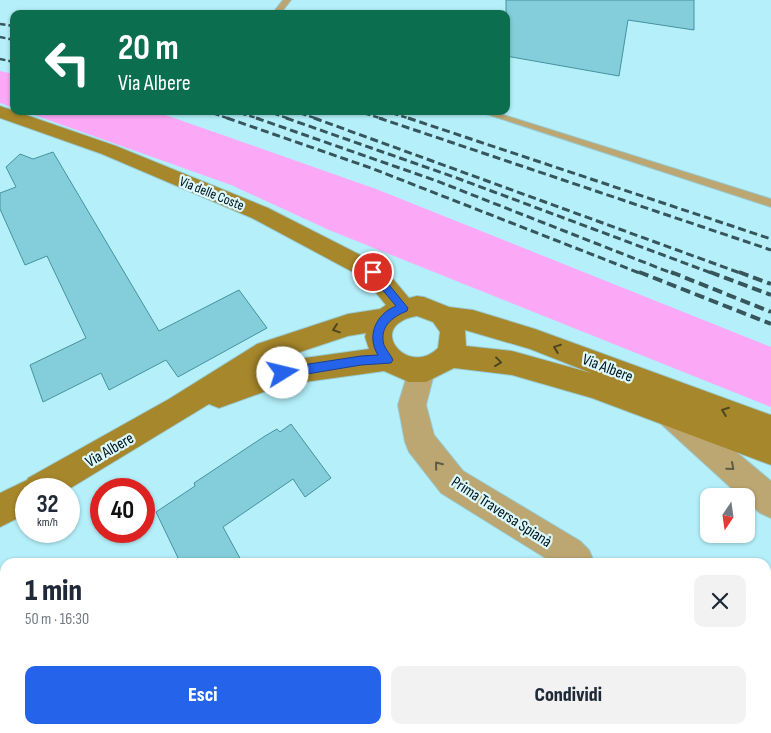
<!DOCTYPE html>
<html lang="it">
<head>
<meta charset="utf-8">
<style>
  body { margin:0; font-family:"Sofia Sans Condensed",sans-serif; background:#f2f2f3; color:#1f2937; height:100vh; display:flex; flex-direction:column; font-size:19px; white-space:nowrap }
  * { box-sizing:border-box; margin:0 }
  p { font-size:16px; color:#747a83 }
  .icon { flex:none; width:28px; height:28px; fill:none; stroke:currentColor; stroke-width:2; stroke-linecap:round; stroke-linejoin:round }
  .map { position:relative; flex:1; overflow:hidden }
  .panel { position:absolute; left:0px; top:558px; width:771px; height:176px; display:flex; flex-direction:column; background:#fff; border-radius:15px 15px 0 0; box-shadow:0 1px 4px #0004 }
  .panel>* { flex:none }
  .hud { position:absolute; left:10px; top:10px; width:500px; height:105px; border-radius:10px; box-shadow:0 1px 4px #0004; background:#0b6e4f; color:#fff; overflow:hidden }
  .needle { width:32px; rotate:193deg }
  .controls { position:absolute; left:700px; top:488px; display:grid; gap:10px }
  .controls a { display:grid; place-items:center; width:55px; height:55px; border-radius:10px; background:#fff; box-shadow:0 1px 4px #0004; font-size:25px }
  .speed { position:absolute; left:15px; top:478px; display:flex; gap:10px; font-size:25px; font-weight:700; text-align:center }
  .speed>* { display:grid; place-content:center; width:65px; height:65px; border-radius:50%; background:#fff; box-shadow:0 1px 4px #0004; line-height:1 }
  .speed small { font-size:12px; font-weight:400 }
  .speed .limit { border:8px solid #d22; background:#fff; color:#111 }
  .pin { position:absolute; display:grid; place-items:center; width:42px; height:42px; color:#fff; margin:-21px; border:2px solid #fff; border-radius:50%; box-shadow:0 1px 5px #0007 }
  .me { position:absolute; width:55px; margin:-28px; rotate:81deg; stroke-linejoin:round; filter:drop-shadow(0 0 4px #0008) }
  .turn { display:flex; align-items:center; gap:18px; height:105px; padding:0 25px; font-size:22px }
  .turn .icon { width:65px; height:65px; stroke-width:2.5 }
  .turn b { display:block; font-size:35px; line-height:42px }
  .round { display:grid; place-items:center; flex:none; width:52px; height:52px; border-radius:10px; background:#f2f2f3 }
  .overview { display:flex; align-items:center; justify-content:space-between; height:85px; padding:0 25px }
  h1 { font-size:30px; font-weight:800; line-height:38px }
  .button { display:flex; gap:10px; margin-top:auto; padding:10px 25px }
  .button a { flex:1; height:58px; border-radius:10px; background:#2563eb; color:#fff; font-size:20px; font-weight:800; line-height:58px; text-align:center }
  .button a+a { background:#f2f2f3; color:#1f2937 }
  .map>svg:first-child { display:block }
  .green { fill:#fba9f6 }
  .building { fill:#83ceda; stroke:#45929d }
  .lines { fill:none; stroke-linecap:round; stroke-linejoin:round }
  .lane-casing { stroke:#98ccd6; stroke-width:2 }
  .street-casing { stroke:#98ccd6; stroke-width:2 }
  .secondary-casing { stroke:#98ccd6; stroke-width:2 }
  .lane { fill:#bca671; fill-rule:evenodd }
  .street { fill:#bca671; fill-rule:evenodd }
  .secondary { fill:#a7872b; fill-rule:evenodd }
  .rail-far2 { stroke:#37565c; stroke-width:2.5; stroke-dasharray:5.5 3; stroke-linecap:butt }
  .rail-far1 { stroke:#37565c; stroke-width:3; stroke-dasharray:8 4; stroke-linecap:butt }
  .rail { stroke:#37565c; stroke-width:4; stroke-dasharray:10 5; stroke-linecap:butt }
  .oneway { stroke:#4b471f }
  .oneway2 { stroke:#5e5c44 }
  .route { fill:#2563eb; stroke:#184099 }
  .labels { text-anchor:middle; stroke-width:4.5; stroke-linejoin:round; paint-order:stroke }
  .far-street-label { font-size:14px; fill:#001216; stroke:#dbf8fd }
  .street-label { font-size:16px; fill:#001216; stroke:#dbf8fd }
</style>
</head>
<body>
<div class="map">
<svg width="771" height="733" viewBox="0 0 771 733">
  <rect width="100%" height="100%" fill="#b5f0fa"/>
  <!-- green -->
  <path class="green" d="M0 71 14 74V108L0 103Z
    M23 111H153L174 118 376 189 771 347V407L329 230 231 185Z"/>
  <!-- building -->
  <path class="building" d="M506 0H694V30L628 20 619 76 506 56Z
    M53 152 159 331 239 290 267 328 178 377 166 360 109 390 101 373 43 402 30 365 86 338 47 256 25 265 0 209V193L16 187 6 167 20 154 33 159Z
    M291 424 331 478 305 497 293 479 223 527 242 562H180L156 512 195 486 194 483 265 436 277 429 280 432Z"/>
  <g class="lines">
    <!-- lane casing -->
    <g class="lane-casing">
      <path id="lane" d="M283 0H291L280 14H272Z
        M477 111H491L771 199V207Z"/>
    </g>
    <!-- street casing -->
    <g class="street-casing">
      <path id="street" d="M421 358 431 362 435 370 426 405 434 435 463 471 580 541 589 550 594 562H552L441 493 409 452 405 442 398 405 411 362Z
        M669 400 679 404 771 481V518L760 513 746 501V496H740L659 422 654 413 659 404Z
        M766 723 770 733H727L726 729H766Z
        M190 729H231L232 733H191Z"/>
    </g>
    <!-- secondary casing -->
    <g class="secondary-casing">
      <path id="secondary" d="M0 106 116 146 268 208 382 266 409 298 417 296 424 297 449 307 473 310 535 329 771 415V465L592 398 512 375 454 368 426 382H409L384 371 283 385 219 408 209 404 69 489H26V514L0 527V493L27 480 28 478 169 399 257 344 348 314 380 309 386 305 364 278 252 218 102 154 0 118ZM417 316 433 322 440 332 438 348C411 375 374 336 402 321 406 318 412 317 417 316ZM465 330 530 349 591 373 512 351 466 346ZM366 333 365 337 369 349 283 361 267 366 276 360 348 336Z"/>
    </g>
    <!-- lane -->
    <use href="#lane" class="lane"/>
    <!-- street -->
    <use href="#street" class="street"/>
    <!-- secondary -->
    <use href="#secondary" class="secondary"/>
    <!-- rail-far2 -->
    <path class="rail-far2" d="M0 24 14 26
      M0 37 14 40
      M0 59 14 62
      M206 111 230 119
      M233 111 260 119
      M266 111 290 119
      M293 111 318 119
      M357 111 383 119
      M385 111 411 119"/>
    <!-- rail-far1 -->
    <path class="rail-far1" d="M227 118 371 168 642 274
      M256 118 437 181 674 274
      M286 118 454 177 714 274
      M314 118 743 274
      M379 118 771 250
      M408 118 771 239"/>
    <!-- rail -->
    <path class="rail" d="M639 272 771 324
      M671 272 771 312
      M710 272 771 295
      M739 272 771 284"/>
  </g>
  <!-- one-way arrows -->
  <defs><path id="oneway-chevron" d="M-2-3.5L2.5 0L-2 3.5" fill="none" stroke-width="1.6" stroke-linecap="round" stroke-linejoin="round" transform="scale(1.25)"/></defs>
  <g class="oneway">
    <use href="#oneway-chevron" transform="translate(336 329) rotate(161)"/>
    <use href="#oneway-chevron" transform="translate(557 348) rotate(-159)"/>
    <use href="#oneway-chevron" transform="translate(498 362) rotate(7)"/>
    <use href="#oneway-chevron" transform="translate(725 411) rotate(-159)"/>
  </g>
  <g class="oneway2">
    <use href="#oneway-chevron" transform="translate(438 465) rotate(-129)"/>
    <use href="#oneway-chevron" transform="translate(731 467) rotate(41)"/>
  </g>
  <!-- route -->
  <path class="route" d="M373 269 377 270 408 308 407 311C392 317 379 327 384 345 386 350 391 355 393 360L391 363 361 365 283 378 279 377 277 373 279 370 283 368 361 356 378 355C366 336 376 314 396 306L370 275V270Z"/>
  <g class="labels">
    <!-- far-street labels -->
    <g class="far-street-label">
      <text transform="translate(212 193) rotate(22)" y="5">Via delle Coste</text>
    </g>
    <!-- street labels -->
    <g class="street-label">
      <text transform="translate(608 367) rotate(21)" y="6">Via Albere</text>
      <text transform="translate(109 449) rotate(-30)" y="6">Via Albere</text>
      <text transform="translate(502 511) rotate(33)" y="6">Prima Traversa Spianà</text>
    </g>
  </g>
</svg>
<div class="controls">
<a><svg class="needle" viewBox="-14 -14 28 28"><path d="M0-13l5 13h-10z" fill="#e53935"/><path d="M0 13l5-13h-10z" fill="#747a83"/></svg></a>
</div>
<div class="speed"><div>32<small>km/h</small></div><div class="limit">40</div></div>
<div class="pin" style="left:373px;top:272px;background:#d93025"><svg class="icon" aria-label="arrive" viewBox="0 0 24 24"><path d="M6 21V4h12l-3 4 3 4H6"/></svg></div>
<svg class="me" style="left:283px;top:373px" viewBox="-20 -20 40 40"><circle r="19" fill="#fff"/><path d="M0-13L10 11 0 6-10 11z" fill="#2563eb"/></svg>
<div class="hud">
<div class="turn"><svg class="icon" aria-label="left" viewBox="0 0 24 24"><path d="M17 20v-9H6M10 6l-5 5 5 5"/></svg><div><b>20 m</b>Via Albere</div></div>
</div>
<section class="panel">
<div class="overview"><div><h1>1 min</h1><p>50 m · 16:30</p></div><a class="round"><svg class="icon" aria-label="close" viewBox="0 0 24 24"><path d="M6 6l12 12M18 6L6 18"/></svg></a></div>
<div class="button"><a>Esci</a><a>Condividi</a></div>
</section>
</div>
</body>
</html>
